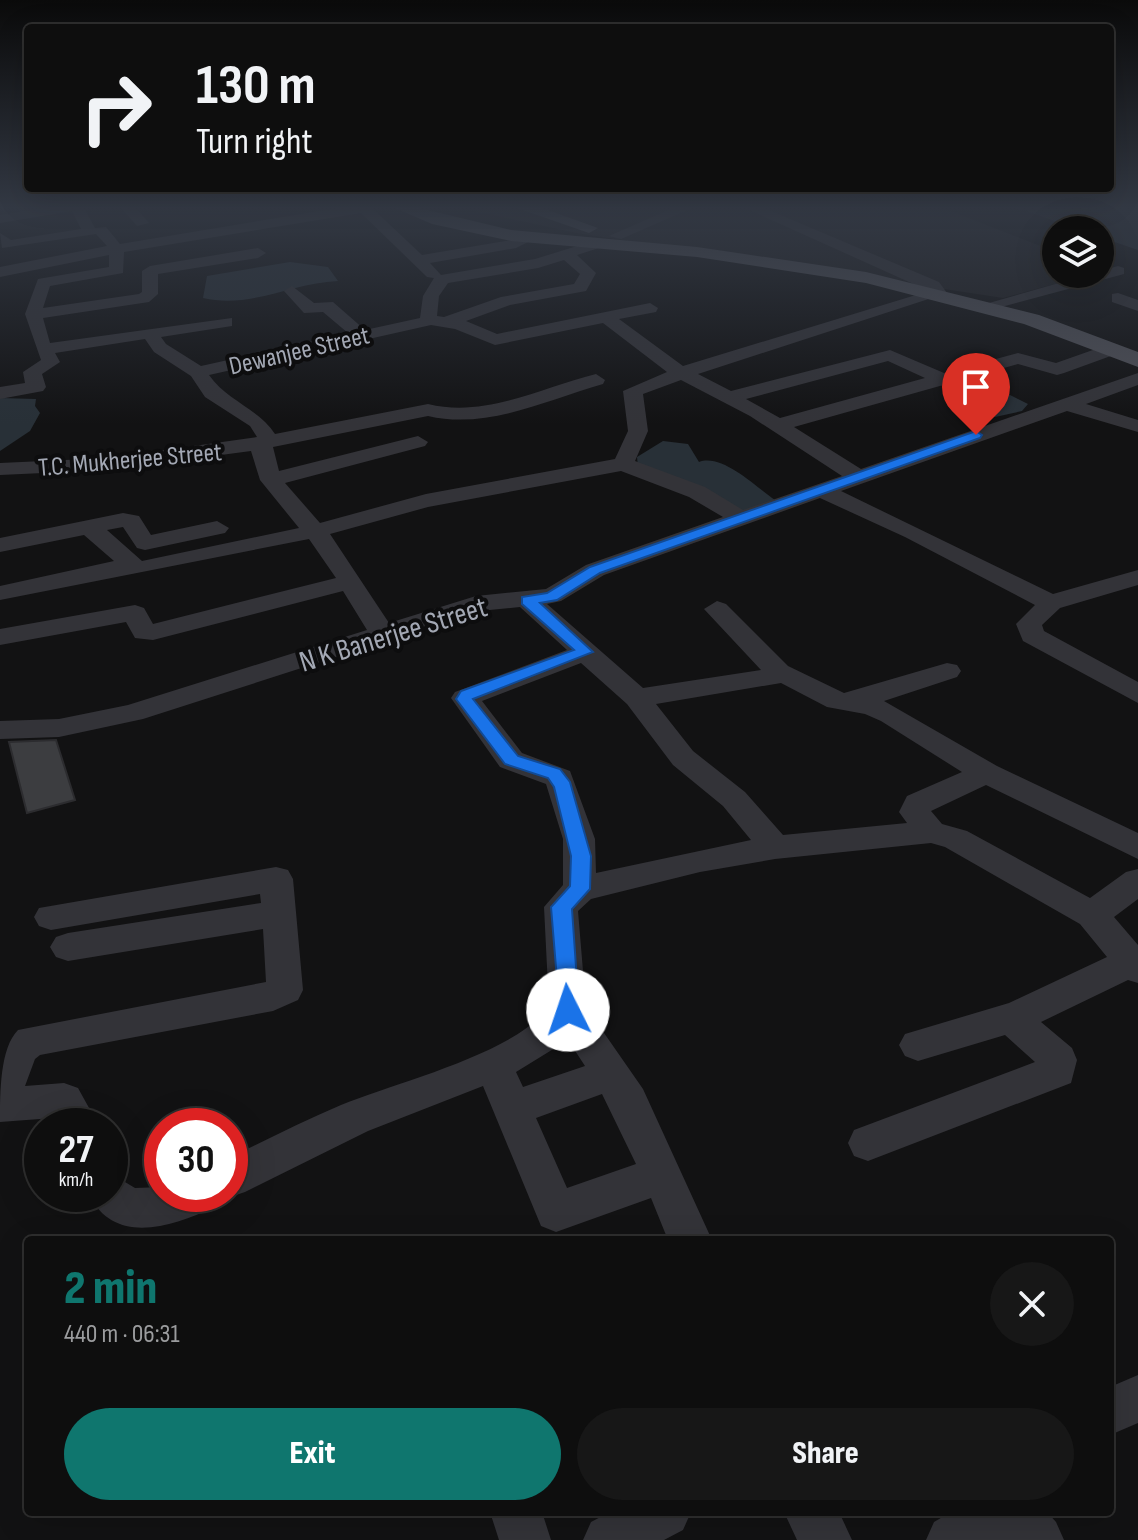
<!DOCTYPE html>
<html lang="en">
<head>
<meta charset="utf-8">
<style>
  body { margin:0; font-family:"Sofia Sans Condensed",sans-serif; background:#171717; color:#f1f3f6; height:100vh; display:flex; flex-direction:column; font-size:30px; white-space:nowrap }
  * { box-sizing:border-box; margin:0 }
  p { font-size:26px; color:#9b9c9e }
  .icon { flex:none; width:44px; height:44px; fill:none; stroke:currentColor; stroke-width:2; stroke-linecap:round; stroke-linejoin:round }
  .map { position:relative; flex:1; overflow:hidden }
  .panel { position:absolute; left:24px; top:1236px; width:1090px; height:280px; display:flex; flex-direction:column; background:#0e0e0e; border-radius:8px; box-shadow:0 8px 32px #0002,0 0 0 2px #2e2e2e }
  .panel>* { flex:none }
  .banner { position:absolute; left:24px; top:24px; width:1090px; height:168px; border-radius:8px; box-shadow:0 8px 32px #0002,0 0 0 2px #2e2e2e; background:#0e0e0e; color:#f1f3f6; overflow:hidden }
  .fabs { position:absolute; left:1042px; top:216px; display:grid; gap:16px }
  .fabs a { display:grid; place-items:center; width:72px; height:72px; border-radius:50%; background:#0e0e0e; box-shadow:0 8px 32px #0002,0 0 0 2px #2e2e2e; font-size:40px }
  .speed { position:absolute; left:24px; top:1108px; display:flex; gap:16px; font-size:40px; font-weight:700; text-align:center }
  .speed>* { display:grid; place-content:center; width:104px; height:104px; border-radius:50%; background:#0e0e0e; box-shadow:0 8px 32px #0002,0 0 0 2px #2e2e2e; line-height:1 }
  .speed small { font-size:20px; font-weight:400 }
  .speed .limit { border:12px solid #d22; background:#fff; color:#111 }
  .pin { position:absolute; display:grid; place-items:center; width:68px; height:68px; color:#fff; margin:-82px -34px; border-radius:50% 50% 50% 0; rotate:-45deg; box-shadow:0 0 8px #0007 }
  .pin .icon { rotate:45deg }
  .me { position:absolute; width:88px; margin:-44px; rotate:356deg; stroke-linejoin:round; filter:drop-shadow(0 0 6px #0008) }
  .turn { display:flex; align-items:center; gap:28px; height:168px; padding:0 40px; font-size:36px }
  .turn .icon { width:104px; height:104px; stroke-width:2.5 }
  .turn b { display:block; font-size:56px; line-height:68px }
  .round { display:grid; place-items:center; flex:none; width:84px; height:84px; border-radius:42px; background:#171717 }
  .headline { display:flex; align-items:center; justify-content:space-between; height:136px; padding:0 40px }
  h1 { font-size:48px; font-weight:800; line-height:60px; color:#0f766e }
  .action { display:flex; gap:16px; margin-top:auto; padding:16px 40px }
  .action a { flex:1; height:92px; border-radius:48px; background:#0f766e; color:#fff; font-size:32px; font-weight:800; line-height:92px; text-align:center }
  .action a+a { background:#171717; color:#f1f3f6 }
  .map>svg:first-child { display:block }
  .built { fill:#1e1e20 }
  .water { fill:#283037 }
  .building { fill:#3c3d40; stroke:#2c2c2f; stroke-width:2 }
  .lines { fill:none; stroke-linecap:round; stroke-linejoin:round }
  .minor { fill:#333338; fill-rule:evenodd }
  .major { fill:#4f5057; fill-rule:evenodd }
  .route { fill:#1a73e8; stroke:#114b97; stroke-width:2 }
  .labels { text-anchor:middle; stroke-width:8; stroke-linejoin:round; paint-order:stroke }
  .far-street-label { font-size:26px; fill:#a3a8b4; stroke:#0d0d0e }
  .street-label { font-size:30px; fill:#a3a8b4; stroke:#0d0d0e }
</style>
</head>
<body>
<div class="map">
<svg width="1138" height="1540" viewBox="0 0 1138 1540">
  <rect width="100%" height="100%" fill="#121213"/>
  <!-- built -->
  <path class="built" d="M461 208H943L1056 252V274H1092L1003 298 576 233Z"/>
  <!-- water -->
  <path class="water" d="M1017 208H1138V250L1100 237V230H1081Z
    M290 262 328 267 338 281C291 283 251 309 203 298L207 276Z
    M961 377 976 378 1028 404 1022 411 995 417 937 383Z
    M0 398 36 399 35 406 40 413 30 431 0 451Z
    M663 441 688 444 699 462C722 453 756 487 775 500L746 512 638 467 637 457Z"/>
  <!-- building -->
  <path class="building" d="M56 740 75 800 27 813 9 742Z"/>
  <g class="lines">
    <!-- minor -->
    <path class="minor" d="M43 208H84L95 228 106 227 120 244 338 208H372L422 255 512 240 531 233 538 237 516 248 430 263 441 275 535 259 600 239 605 240V246L577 255 596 273 586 291 510 305 466 321 497 334 650 303 658 308 656 312 619 319 683 366 929 291 745 208H764L939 282 947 293 698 374 731 391 890 350 944 373 1018 353 1056 363 1107 345H1119V353L1064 373 1057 375 1018 364 794 427 861 469 1138 373V385L1086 404 1138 420V432L1067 411 841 491 1053 594 1138 570V585L1060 608 1042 625 1044 631 1138 682V703L1023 641 1016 624 1035 605 905 537 820 498 604 575 561 601 547 604 643 688 761 670 704 609 717 601 726 604 788 666 844 693 947 663 957 665 961 671 957 677 884 701 997 766 1138 833V859L986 785 931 811 942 824 967 831 1090 898 1126 872 1138 869V899L1114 917 1138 945V983L1128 980 1041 1022 1072 1048 1077 1060 1071 1083 868 1161 854 1156 848 1143 854 1130 1035 1062 1005 1035 918 1061 905 1056 899 1045 905 1034 1009 1003 1107 957 1080 924 945 847 931 843 775 859 700 872 591 899 578 911 586 1007 643 1089 712 1240H668L651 1198 556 1232 541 1226 483 1086 368 1131 245 1192 230 1197 221 1194H230V1157C267 1140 303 1121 341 1105 397 1082 514 1054 549 1007L544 907 563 885V839L546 784 500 767 451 698 455 692 567 650 520 607 479 611 143 719 59 737 0 739V721L59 719 128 705 367 630 343 591 153 640 135 638 126 622 0 645V629L135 605 144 608 153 624 336 578 309 539 0 600V586L114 561 84 535 0 552V538L123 513 139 516 151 535 217 521 229 528 225 533 145 550 137 548 123 527 107 530 142 561 299 528 260 480 251 451 108 470 0 475V463L108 458 257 437 250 426 205 397 191 376 154 352 145 339 55 353 60 362 42 374 46 387 43 391 0 399V387L25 383 23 372 41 360 25 314 38 279 109 267V255L0 277V267L107 246 96 234 2 248 0 233 11 240 81 229 72 211 0 223V215ZM361 213 427 277 434 278 423 296 420 318 365 330 333 302 314 303 292 286 284 291 304 313 323 312 348 333 201 366 166 344 161 337 232 326V318L50 343 43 318 149 302 158 294V274L258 258 266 253 258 248 150 266 142 271V292L139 294 43 308 50 286 123 273 124 252ZM564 260 580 274 574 284 501 297 444 317 437 316 439 296 448 283 538 268ZM603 323 667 372 623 391 628 431 615 459 426 494 320 523 285 483 425 446 428 442 418 436 279 471 273 447 428 416C488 430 546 400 603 384L605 380 596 374C540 388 486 418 428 404L275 434C258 408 227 401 209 375L431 325 455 329 495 345ZM888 361 925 378 780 418 746 399ZM681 380 750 416 842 476 743 510 705 487 635 461 648 431 643 394ZM621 471 689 497 723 517 586 565 546 589 476 596 389 623 330 534 428 507ZM581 663 627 704 673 765 723 806 751 840 596 873 595 839 570 771 522 753 482 701ZM781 683 827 707 865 714 881 721 962 772 907 796 899 812 907 823 783 835 745 792 693 751 656 704ZM568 1040 585 1066 523 1087 516 1072ZM602 1094 636 1164 567 1188 536 1118Z
      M121 208H136L149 223 137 226Z
      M673 208H692L621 239 609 236Z
      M1118 266 1124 268V274L990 310 982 305Z
      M1118 293 1138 300V311L1112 302V294Z
      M276 867 288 870 293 879 303 990 298 1000 273 1011 40 1055 35 1059 25 1086 64 1083 78 1088 99 1126H58L53 1118 0 1122C0 1092 0 1048 18 1030L266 982 263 929 68 961 56 957 50 947 56 937 68 933 261 903 260 894 51 930 39 926 34 917 39 908Z
      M110 1173 135 1188 162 1187V1194H218L212 1208C172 1227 113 1246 89 1194H110Z
      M1138 1375V1423L1110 1435V1387Z
      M490 1512H542L551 1540H499Z
      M610 1512H691L683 1530 664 1540H583L591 1522Z
      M784 1512H839L852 1540H797Z
      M951 1512H1047L1056 1522 1064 1540H926L934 1522Z"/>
    <!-- major -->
    <path class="major" d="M395 208H419L511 230 697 247 866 272 1039 315 1138 352V367L1024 324 866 283 697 257 511 241 432 224Z
      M517 208H542L598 228 589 233Z"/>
  </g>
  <!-- sky -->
  <linearGradient id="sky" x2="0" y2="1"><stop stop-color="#0a0a0a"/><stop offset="0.49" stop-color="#333944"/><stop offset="1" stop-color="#333944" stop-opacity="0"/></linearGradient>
  <rect width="1138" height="424" fill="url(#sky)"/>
  <!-- route -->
  <path class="route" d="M976 431 982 435 980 438 600 573 557 600 540 603 593 652 473 699 518 756 560 769 570 782 591 856 590 889 572 909 579 1010 576 1016H560L551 907 570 886 571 856 554 787 548 778 505 764 456 699 461 691 574 650 522 604V597L547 593 590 567Z"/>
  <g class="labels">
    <!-- far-street labels -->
    <g class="far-street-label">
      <text transform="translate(299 350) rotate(-13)" y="9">Dewanjee Street</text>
      <text transform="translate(130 459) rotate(-5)" y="9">T.C. Mukherjee Street</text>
    </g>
    <!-- street labels -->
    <g class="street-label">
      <text transform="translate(393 634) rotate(-17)" y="10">N K Banerjee Street</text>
    </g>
  </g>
</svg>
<div class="fabs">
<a><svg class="icon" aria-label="layers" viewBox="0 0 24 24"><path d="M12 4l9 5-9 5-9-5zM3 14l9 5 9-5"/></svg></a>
</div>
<div class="speed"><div>27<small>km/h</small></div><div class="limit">30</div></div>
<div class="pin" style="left:976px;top:435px;background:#d93025"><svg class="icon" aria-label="arrive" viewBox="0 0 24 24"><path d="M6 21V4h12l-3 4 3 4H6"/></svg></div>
<svg class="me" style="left:568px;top:1010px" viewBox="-20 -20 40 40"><circle r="19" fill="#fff"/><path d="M0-13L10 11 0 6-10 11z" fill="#1a73e8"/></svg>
<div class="banner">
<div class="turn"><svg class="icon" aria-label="right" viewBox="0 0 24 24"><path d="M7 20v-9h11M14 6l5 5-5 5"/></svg><div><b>130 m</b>Turn right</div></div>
</div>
<section class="panel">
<div class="headline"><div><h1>2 min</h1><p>440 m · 06:31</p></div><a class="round"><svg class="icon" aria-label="close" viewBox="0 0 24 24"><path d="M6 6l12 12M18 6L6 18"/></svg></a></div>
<div class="action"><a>Exit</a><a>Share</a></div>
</section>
</div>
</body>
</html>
